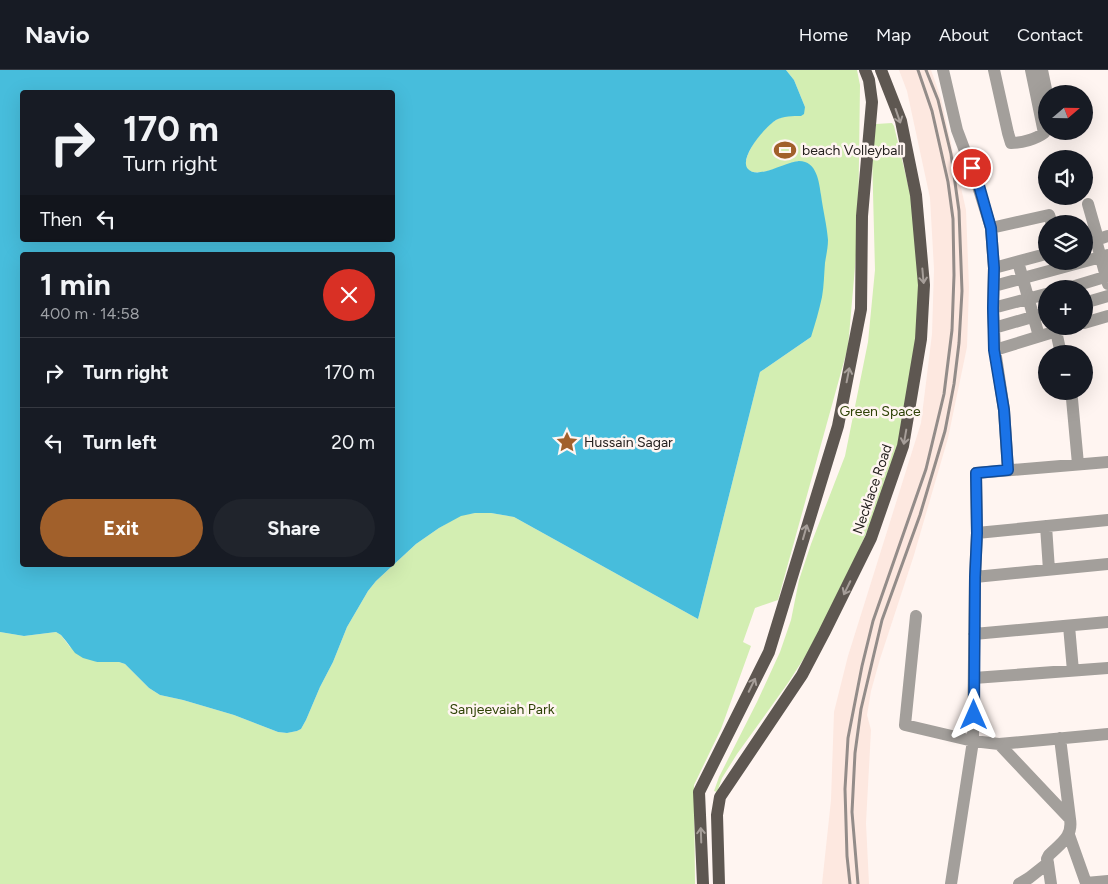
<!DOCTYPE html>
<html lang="en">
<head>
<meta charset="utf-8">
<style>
  body { margin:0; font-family:Figtree,sans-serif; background:#20242c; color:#f1f3f6; height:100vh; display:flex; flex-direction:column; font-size:19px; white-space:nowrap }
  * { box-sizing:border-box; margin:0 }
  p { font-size:16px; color:#9ea1a6 }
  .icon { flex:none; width:28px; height:28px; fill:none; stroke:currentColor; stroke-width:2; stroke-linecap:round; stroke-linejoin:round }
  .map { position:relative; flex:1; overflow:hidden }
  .side { position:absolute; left:20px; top:182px; width:375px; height:315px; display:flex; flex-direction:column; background:#171b24; border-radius:5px; box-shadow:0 5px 20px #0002 }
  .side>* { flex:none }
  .top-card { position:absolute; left:20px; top:20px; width:375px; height:152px; border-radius:5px; box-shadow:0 5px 20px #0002; background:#171b24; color:#f1f3f6; overflow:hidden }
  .needle { width:32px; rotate:70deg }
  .fabs { position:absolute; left:1038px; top:15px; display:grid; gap:10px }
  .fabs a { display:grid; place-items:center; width:55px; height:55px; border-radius:50%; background:#171b24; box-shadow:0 5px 20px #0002; font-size:25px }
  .pin { position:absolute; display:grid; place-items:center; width:42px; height:42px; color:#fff; margin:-21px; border:2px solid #fff; border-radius:50%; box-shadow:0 1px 5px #0007 }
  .me { position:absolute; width:55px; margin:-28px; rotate:0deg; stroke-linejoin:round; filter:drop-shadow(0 0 4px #0008) }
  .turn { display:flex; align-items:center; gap:18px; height:105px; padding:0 20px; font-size:22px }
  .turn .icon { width:65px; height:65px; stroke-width:2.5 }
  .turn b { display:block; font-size:35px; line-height:42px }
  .then { display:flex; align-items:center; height:48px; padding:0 20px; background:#0003; gap:10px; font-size:19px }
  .round { display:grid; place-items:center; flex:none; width:52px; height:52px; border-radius:26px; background:#20242c }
  .overview { display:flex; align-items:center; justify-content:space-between; height:85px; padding:0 20px }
  h1 { font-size:30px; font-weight:700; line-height:38px }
  .button { display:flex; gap:10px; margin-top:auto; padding:10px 20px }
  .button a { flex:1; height:58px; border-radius:30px; background:#a1602b; color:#fff; font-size:20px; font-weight:700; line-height:58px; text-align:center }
  .button a+a { background:#20242c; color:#f1f3f6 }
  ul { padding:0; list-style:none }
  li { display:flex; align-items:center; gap:15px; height:70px; padding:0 20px; border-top:1px solid #363941 }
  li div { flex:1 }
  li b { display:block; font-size:19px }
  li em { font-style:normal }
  header { display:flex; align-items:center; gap:30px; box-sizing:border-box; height:70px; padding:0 25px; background:#171b24; border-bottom:1px solid #363941 }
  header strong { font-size:24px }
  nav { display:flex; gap:28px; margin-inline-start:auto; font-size:18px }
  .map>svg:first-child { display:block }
  .built { fill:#fde8e0 }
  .green { fill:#d3eeb2 }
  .water { fill:#47bddc; fill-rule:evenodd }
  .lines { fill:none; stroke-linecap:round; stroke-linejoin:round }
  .minor { stroke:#a39f9b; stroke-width:12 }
  .major { stroke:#5e5751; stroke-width:12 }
  .rail { stroke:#938c89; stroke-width:3 }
  .oneway { stroke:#a69e99 }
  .route-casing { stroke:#114b97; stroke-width:12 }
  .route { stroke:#1a73e8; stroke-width:9 }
  .labels { text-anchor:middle; stroke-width:5; stroke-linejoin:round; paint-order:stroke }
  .poi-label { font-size:14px; fill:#262220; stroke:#fff5f1; text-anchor:start }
  .park-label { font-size:14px; fill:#2e4205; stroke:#fff5f1 }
  .street-label { font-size:14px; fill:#262220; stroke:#fff5f1 }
</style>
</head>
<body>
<header>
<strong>Navio</strong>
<nav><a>Home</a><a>Map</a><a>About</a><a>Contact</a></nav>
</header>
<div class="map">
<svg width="1108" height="814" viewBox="0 0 1108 814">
  <rect width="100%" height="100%" fill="#fff5f1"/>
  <!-- built -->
  <path class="built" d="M899 0H931L941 28 966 140 969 217 967 277 948 368 914 485 880 589 871 621 867 645 871 660 866 753 869 814H822L831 730 834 642 848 586 921 353 932 264 934 199 930 128 907 21Z"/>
  <!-- green -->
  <path class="green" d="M786 0H857L860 15 858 163 848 277 778 530 755 538 743 572 751 576 721 659 694 715 695 814H0V562L24 566 56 562 61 565 70 577 97 592H119L125 594 149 618 160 625 183 630 234 645 278 662 287 663 297 661 301 659 306 650 320 617 333 592 347 557 368 521 376 511 416 474 439 458 461 445 475 443H491L514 447 698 549 760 302 811 267 798 91C786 95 766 104 753 102 735 99 756 69 761 63 765 58 771 53 776 50 785 45 795 41 805 37L794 10Z
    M892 53 894 56 915 144 920 215 918 261 900 369 875 443 851 498 808 582 788 613 737 684 722 708 717 722 714 721 719 707 757 632 780 582 791 550 799 510 811 474 845 386 868 272 875 200 872 83 876 54Z"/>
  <!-- water -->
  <path class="water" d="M0 0H786L794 10 805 37 804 44 801 46C793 46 783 46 776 50 766 56 738 88 748 99 758 110 787 91 799 91 817 91 819 112 821 125 823 140 827 156 828 170 828 178 826 186 825 193 824 204 824 216 822 227 819 241 815 254 811 267L760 302 698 549 514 447 491 443H475L461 446 439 458 416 474 376 511 368 521 347 557 333 592 320 617 306 650 301 659 297 661 287 663 278 662 234 645 183 630 160 625 149 618 125 594 119 592H97L83 588 75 583 66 571 61 565 56 562 24 566 0 562ZM22 22H392V170H22ZM22 185H392V495H22Z"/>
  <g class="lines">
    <!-- minor -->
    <path class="minor" d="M943 0 957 60 977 113 991 158 994 198 993 238 995 280 1004 340 1008 400
      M994 0 1008 63 1011 73C1022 73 1036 69 1044 63L1036 24
      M1031 0 1036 24 1046 21
      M1042 0 1047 24
      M1088 134 1098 169
      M991 158 1049 145 1052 154
      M1096 170 1108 214
      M1084 174 1108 166
      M1018 192 1039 266
      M994 198 1046 184
      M994 216 1108 185
      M1065 219 1108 206
      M1084 233 1108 226
      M993 238 1046 224
      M1084 253 1108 246
      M994 258 1046 243
      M1056 261 1061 284
      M995 280 1073 256
      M1070 321 1072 329 1078 394
      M1046 456 1049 500
      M977 463 1108 450
      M975 507 1108 494
      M916 546 905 655 973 671 999 674 1108 664
      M1069 556 1073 601
      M974 564 1108 552
      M974 608 1108 598
      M1060 668 1070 749
      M999 674 1070 749C1073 767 1061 773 1049 785L1047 789 1048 793 1029 808 1019 814
      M1069 765 1086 813 1108 811
      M1048 793 1051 814
      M951 814 973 671 975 507 977 463 976 403 1108 392"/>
    <!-- major -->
    <path class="major" d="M703 814 699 722 769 582 838 356 861 239 862 146 872 32 869 10 865 0
      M719 814 717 745 720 727 802 605 824 563 871 468 903 376 921 269 924 215 916 125 901 51 881 0"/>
    <!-- rail -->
    <path class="rail" d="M850 814 847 786 845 719 848 668 862 596 873 551 926 399 944 324 952 260 954 205 953 149 948 112 932 41 918 0
      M858 814 852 742 855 683 861 639 882 550 920 445 945 361 954 314 959 273 962 221 959 141 951 84 938 30 926 0"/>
  </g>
  <!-- one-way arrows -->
  <defs><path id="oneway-shaft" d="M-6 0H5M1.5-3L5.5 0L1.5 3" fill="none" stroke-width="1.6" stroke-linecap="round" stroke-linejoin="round" transform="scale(1.25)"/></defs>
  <g class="oneway">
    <use href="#oneway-shaft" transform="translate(898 46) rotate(71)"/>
    <use href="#oneway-shaft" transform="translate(923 206) rotate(85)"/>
    <use href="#oneway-shaft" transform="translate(848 305) rotate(-79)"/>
    <use href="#oneway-shaft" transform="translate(905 367) rotate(100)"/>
    <use href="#oneway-shaft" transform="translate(805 462) rotate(-74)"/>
    <use href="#oneway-shaft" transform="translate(847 518) rotate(116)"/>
    <use href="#oneway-shaft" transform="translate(752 615) rotate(-64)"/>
    <use href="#oneway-shaft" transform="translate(701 765) rotate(-92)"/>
  </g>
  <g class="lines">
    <!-- route casing -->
    <g class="route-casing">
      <path id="route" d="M972 98 978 112 991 158 994 198 993 238 994 280 1004 340 1008 400 976 403 977 463 975 507 974 645"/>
    </g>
    <!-- route -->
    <use href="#route" class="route"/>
  </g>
  <!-- icons -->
  <defs>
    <g id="stadium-bare" transform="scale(1.725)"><path d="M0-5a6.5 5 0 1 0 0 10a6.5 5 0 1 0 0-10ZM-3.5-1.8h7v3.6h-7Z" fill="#a1602b" stroke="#fff5f1" stroke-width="2.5" paint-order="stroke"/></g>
    <g id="sight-bare" transform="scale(1.725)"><path d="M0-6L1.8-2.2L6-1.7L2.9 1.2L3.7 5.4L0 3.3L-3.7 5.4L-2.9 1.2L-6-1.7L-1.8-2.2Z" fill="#a1602b" stroke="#fff5f1" stroke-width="2.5" paint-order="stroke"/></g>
  </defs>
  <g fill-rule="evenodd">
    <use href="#stadium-bare" x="785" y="80"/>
    <use href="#sight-bare" x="567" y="372"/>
  </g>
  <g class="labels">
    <!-- poi labels -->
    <g class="poi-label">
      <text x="802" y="85">beach Volleyball</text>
      <text x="584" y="377">Hussain Sagar</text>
    </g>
    <!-- park labels -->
    <g class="park-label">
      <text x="880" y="346">Green Space</text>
      <text x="502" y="644">Sanjeevaiah Park</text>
    </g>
    <!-- street labels -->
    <g class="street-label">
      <text transform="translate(872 419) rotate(-71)" y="5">Necklace Road</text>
    </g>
  </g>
</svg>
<div class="fabs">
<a><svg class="needle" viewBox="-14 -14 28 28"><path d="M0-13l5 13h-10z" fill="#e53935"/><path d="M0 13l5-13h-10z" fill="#9ea1a6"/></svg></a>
<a><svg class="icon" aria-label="sound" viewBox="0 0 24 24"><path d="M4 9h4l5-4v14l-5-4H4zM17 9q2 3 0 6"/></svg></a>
<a><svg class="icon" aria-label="layers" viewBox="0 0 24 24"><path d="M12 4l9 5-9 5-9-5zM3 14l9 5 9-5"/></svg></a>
<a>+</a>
<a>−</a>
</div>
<div class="pin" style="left:972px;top:98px;background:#d93025"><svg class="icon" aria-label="arrive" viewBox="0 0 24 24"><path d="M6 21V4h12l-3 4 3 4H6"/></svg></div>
<svg class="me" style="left:974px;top:645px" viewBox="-20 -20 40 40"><path d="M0-17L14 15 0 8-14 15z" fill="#1a73e8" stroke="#fff" stroke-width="4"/></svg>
<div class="top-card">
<div class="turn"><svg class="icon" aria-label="right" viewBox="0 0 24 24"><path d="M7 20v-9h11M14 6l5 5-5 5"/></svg><div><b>170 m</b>Turn right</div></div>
<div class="then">Then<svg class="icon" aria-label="left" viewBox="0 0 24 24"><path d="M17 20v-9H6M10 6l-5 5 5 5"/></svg></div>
</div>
<section class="side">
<div class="overview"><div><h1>1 min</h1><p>400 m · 14:58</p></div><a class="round" style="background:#d93025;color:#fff"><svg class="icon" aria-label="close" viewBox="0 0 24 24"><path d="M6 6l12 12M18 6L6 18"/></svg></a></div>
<ul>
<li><svg class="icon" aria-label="right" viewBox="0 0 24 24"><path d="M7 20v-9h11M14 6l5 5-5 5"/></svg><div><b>Turn right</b></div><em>170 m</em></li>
<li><svg class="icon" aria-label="left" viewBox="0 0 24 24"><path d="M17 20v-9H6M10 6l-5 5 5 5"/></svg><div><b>Turn left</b></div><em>20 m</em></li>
</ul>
<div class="button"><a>Exit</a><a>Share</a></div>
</section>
</div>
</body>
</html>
